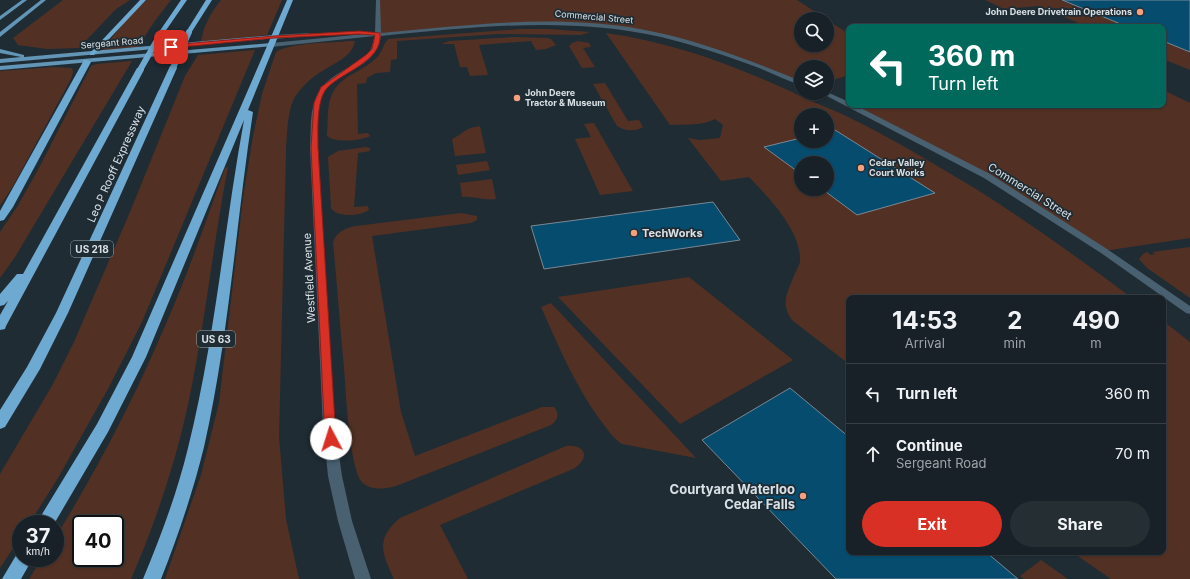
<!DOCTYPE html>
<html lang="en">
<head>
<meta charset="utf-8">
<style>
  body { margin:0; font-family:Inter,sans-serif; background:#242e33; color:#f1f3f6; height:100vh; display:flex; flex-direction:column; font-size:15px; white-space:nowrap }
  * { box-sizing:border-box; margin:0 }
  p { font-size:13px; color:#9ea3a7 }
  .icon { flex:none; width:22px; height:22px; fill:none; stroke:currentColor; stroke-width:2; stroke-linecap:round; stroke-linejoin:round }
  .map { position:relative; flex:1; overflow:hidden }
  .details { position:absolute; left:846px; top:295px; width:320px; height:260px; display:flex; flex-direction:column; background:#172127; border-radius:8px; box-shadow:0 1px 3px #0004,0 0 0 1px #363e44 }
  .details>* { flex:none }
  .banner { position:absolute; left:846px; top:24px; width:320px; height:84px; border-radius:8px; box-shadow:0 1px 3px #0004,0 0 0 1px #363e44; background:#00695c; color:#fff; overflow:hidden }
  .fabs { position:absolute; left:794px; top:12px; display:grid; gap:8px }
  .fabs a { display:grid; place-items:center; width:40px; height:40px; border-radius:50%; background:#172127; box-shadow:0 1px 3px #0004,0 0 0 1px #363e44; font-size:20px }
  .speed { position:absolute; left:12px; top:515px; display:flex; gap:8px; font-size:20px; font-weight:700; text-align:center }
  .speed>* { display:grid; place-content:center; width:52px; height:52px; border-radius:50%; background:#172127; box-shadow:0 1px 3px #0004,0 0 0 1px #363e44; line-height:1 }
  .speed small { font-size:10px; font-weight:400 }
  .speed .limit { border:2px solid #111; border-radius:6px; background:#fff; color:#111 }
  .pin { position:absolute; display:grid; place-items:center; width:34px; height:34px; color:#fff; margin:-17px; border-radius:8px; box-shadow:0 2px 6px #0006 }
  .me { position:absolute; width:44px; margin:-22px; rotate:355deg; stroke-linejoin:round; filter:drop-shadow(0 0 3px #0008) }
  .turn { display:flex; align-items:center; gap:14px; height:84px; padding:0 16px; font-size:18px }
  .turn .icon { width:52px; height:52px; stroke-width:2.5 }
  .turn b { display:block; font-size:28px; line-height:34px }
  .eta { display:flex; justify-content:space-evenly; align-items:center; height:68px; text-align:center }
  .eta b { font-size:24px; font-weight:700; line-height:28px }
  .primary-button { display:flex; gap:8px; margin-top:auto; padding:8px 16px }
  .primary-button a { flex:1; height:46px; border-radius:24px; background:#d93025; color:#fff; font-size:16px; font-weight:700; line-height:46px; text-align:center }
  .primary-button a+a { background:#242e33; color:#f1f3f6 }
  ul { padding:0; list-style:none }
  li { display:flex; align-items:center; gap:12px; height:60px; padding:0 16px; border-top:1px solid #363e44 }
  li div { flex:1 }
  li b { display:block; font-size:15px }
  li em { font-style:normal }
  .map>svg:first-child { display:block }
  .green { fill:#523124; fill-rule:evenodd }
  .building { fill:#064c6f; stroke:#798893 }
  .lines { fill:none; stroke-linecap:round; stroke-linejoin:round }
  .minor { fill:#486070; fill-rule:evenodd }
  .major { fill:#6395b6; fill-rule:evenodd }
  .highway { fill:#6da9d1; fill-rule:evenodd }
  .highway-bridge { stroke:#6da9d1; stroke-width:6 }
  .route { fill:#d93025; stroke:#8d1f18 }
  .poi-dot { fill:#f2a07e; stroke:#1f2c34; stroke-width:1.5 }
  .labels { text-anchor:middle; stroke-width:3.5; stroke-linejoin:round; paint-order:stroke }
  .far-poi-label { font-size:9px; font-weight:bold; fill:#d9e1e6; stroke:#1f2c34; text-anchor:start }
  .far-street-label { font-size:9px; fill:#d9e1e6; stroke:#1f2c34 }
  .shield { fill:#1f2c34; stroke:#a1abb1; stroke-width:1 }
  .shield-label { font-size:10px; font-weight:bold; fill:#d9e1e6 }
  .street-label { font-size:11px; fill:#d9e1e6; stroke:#1f2c34 }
  .poi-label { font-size:11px; font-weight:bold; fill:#d9e1e6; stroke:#1f2c34; text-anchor:start }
  .near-poi-label { font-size:13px; font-weight:bold; fill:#d9e1e6; stroke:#1f2c34; text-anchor:end }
</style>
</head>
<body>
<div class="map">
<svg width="1190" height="579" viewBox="0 0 1190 579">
  <rect width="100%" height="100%" fill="#1f2c34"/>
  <!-- green -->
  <path class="green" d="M63 0H130L116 9 79 48 47 49 18 45 13 38Z
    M147 0H171L154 22 138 47 102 50 130 15Z
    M221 0H282L267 35 201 42C203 27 211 12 221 0Z
    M378 0H797L826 19H801V45H827V20L849 34V75L827 82V67H801V83L690 42 615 28 535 23 378 34Z
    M985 0H1060L1128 27H1088L1038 6 1004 9Z
    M520 29H548L590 32 581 35 498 34 397 41V59L391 60 390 72 376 73 367 78 366 83 357 84 358 134 368 133 370 136C362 141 334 143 327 136 329 110 324 92 349 76 357 71 366 67 373 61 383 53 382 46 388 39Z
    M606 33C678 43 744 69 809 100 820 105 831 109 842 114 888 136 933 163 976 189 1030 223 1081 260 1132 298H849V364L793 321C779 304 788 292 795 273 797 270 799 265 800 262 802 231 768 197 749 177L721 181 688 138 699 140 720 138 723 125 715 119C702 126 685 124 670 125ZM801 115H827V141H801ZM801 163H827V189H801Z
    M513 37 547 38 551 39 556 45 546 49 536 50 531 41 479 45 488 75 470 76 467 67H460L454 44H441L449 41Z
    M350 41H355C352 57 336 62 324 70 313 76 302 86 295 97 287 110 287 137 286 152L279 437 286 519 299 579H165L201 475 219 403 243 198 253 136 262 94 276 52C292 42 331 43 350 41Z
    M578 41 589 43 591 47 583 48 595 67 582 68 569 46 572 43Z
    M1163 41 1190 52V70L1163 59Z
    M255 50 142 322 109 387 58 478 29 524H21V536L0 568V474L53 384 74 342 130 212 185 76 198 55Z
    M132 61 15 257 0 278V232L17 207 39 168 91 66 96 64Z
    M54 67 72 68 73 72 71 79 13 186 0 206V71Z
    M605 83 628 121 639 120 643 127C635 132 625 131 617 126L593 84Z
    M1163 90 1190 103V238L1104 251 987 176 850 105H1163Z
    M594 123 633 191 600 195 575 139 591 137 584 124Z
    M480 126 486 153 455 156 452 139C465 133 464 128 480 126Z
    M365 147 370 148V151L358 153 354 207 368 206 369 210C360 216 337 218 331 208L328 157 338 151Z
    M487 161 490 170 458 175 456 165Z
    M228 167C213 245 205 323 189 400 176 461 156 522 131 579H29L42 558H55V538C97 470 134 399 165 326 188 274 206 221 225 168ZM81 524H115V558H81Z
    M492 179 496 199C485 201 474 196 462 197L460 183Z
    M461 213 477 216V220L471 223 372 236 401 412 415 456 542 407H554C560 414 558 420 551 425L396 486C386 489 370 491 362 482 349 466 346 390 344 368 340 326 337 284 333 242 337 231 346 228 356 226Z
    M1190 247V298L1147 268 1139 259 1143 254 1147 252 1151 255 1155 254 1152 252Z
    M689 277 793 360 680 424 558 297Z
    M551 303 696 458 622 444C613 438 608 430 601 421 575 386 559 347 541 307Z
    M1163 321 1190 342V579H1111L1072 552H1163Z
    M566 446C587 444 590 459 573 469L440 525 468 579H394C382 553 375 539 400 518Z
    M1041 560 1068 579H1024L1020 576Z"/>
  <!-- building -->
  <path class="building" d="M1062 0H1190V52L1163 41V27H1128Z
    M835 130 935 193 857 215 822 189H827V163H801V174L764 147 801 138V141H827V132Z
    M713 202 740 240 544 269 531 226Z
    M790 388 849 437V552H986L1018 579H836L702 440Z"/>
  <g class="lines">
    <!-- minor -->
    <path class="minor" d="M376 0H380L381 33C466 25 555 14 640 29 696 39 749 60 801 81V85C787 81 773 74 759 68 727 56 694 45 661 37 569 16 473 27 381 36 375 72 336 68 322 96 315 111 318 132 318 148L335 427 342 476 352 521 371 579H355L338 521 328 476 323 427 310 148C312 118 307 94 336 75 347 68 358 63 367 55L371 49 375 36 271 47 268 45 271 43 375 33Z
      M308 33 311 35 310 36 274 39 271 37 274 35Z
      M827 92 849 102V105H855L990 174 1107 249 1190 306V314L1186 313 1101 253 984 178 821 93Z"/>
    <!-- major -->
    <path class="major" d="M22 0H27L0 20V16Z
      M41 0H46L0 37V32Z
      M274 35 277 37 276 38 0 63V59L21 57 0 53V49L24 55V57Z
      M271 43 274 45 273 46 0 70V66Z"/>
    <!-- highway -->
    <path class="highway" d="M140 0H146L94 55H90V53Z
      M181 0H187L162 36H158L157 35Z
      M206 0H212L191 33H187L186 32Z
      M287 0H293L248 110 253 112C236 223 229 337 204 447 193 492 178 536 161 579H143C161 536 177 493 188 448 215 340 224 229 244 120L146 357 108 432 54 524H36L97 424 132 357Z
      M84 60H87L91 62 13 207 4 220 0 221V211Z
      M170 66H176L177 68 68 313 40 369 5 427 0 429V410L27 367 56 313Z
      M137 68H143L144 70 6 326 5 329 0 330V315L8 301 4 305 0 306V294L17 274H23Z
      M21 551V558H33L21 579H2L18 552Z"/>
    <!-- highway-bridge -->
    <path class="highway-bridge" d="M173 68 189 32
      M140 70 160 35"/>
  </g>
  <!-- route -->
  <path class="route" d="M359 31 380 33C383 62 343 71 327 88 316 100 318 132 318 148L336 439 335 442 331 444 327 442 325 439 311 148 314 103 321 87 366 55 372 49 375 35 359 34 274 38 171 48 168 47 171 45 274 36Z"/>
  <!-- markers -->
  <g class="poi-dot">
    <circle cx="1140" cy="12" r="4"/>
    <circle cx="517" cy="98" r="4"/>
    <circle cx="861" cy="168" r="4"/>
    <circle cx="634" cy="233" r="4"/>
    <circle cx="803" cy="496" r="4"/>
  </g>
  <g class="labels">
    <!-- far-poi labels -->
    <g class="far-poi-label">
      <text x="1132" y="15" text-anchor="end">John Deere Drivetrain Operations</text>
      <text x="525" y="96">John Deere<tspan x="525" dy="10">Tractor &amp; Museum</tspan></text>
      <text x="869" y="166">Cedar Valley<tspan x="869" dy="10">Court Works</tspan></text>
    </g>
    <!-- far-street labels -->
    <g class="far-street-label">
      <text transform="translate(594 17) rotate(5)" y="3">Commercial Street</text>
      <text transform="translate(112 43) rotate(-5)" y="3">Sergeant Road</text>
    </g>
    <!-- shield labels -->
    <g class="shield">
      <rect x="71" y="241" width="42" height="16" rx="3"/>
      <rect x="197" y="331" width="38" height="16" rx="3"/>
    </g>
    <g class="shield-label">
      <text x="92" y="253">US 218</text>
      <text x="216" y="343">US 63</text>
    </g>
    <!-- street labels -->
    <g class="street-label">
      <text transform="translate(116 164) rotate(-66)" y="4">Leo P Rooff Expressway</text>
      <text transform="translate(1030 191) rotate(32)" y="4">Commercial Street</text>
      <text transform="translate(309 278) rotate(-93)" y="4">Westfield Avenue</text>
    </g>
    <!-- poi labels -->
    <g class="poi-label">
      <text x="642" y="237">TechWorks</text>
    </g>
    <!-- near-poi labels -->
    <g class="near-poi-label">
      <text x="795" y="494">Courtyard Waterloo<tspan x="795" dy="15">Cedar Falls</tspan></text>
    </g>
  </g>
</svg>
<div class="fabs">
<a><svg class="icon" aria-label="search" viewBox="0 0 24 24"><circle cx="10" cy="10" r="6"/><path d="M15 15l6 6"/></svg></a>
<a><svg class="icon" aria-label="layers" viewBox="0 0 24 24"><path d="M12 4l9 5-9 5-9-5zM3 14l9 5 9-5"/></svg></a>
<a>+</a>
<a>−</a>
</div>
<div class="speed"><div>37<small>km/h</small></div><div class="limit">40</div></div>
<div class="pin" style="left:171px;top:47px;background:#d93025"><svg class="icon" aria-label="arrive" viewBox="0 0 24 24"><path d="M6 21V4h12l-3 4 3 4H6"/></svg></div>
<svg class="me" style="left:331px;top:439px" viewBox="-20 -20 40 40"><circle r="19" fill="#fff"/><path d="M0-13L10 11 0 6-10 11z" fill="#d93025"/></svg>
<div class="banner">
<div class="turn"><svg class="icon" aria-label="left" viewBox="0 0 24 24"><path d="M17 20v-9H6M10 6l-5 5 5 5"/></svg><div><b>360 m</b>Turn left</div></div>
</div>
<section class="details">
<div class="eta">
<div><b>14:53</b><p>Arrival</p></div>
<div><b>2</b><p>min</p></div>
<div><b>490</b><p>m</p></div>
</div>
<ul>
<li><svg class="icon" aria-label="left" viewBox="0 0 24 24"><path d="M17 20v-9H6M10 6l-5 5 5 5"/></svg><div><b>Turn left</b></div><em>360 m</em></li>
<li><svg class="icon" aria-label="ahead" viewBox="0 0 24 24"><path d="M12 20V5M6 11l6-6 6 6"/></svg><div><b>Continue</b><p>Sergeant Road</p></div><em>70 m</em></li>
</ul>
<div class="primary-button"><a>Exit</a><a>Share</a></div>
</section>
</div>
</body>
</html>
